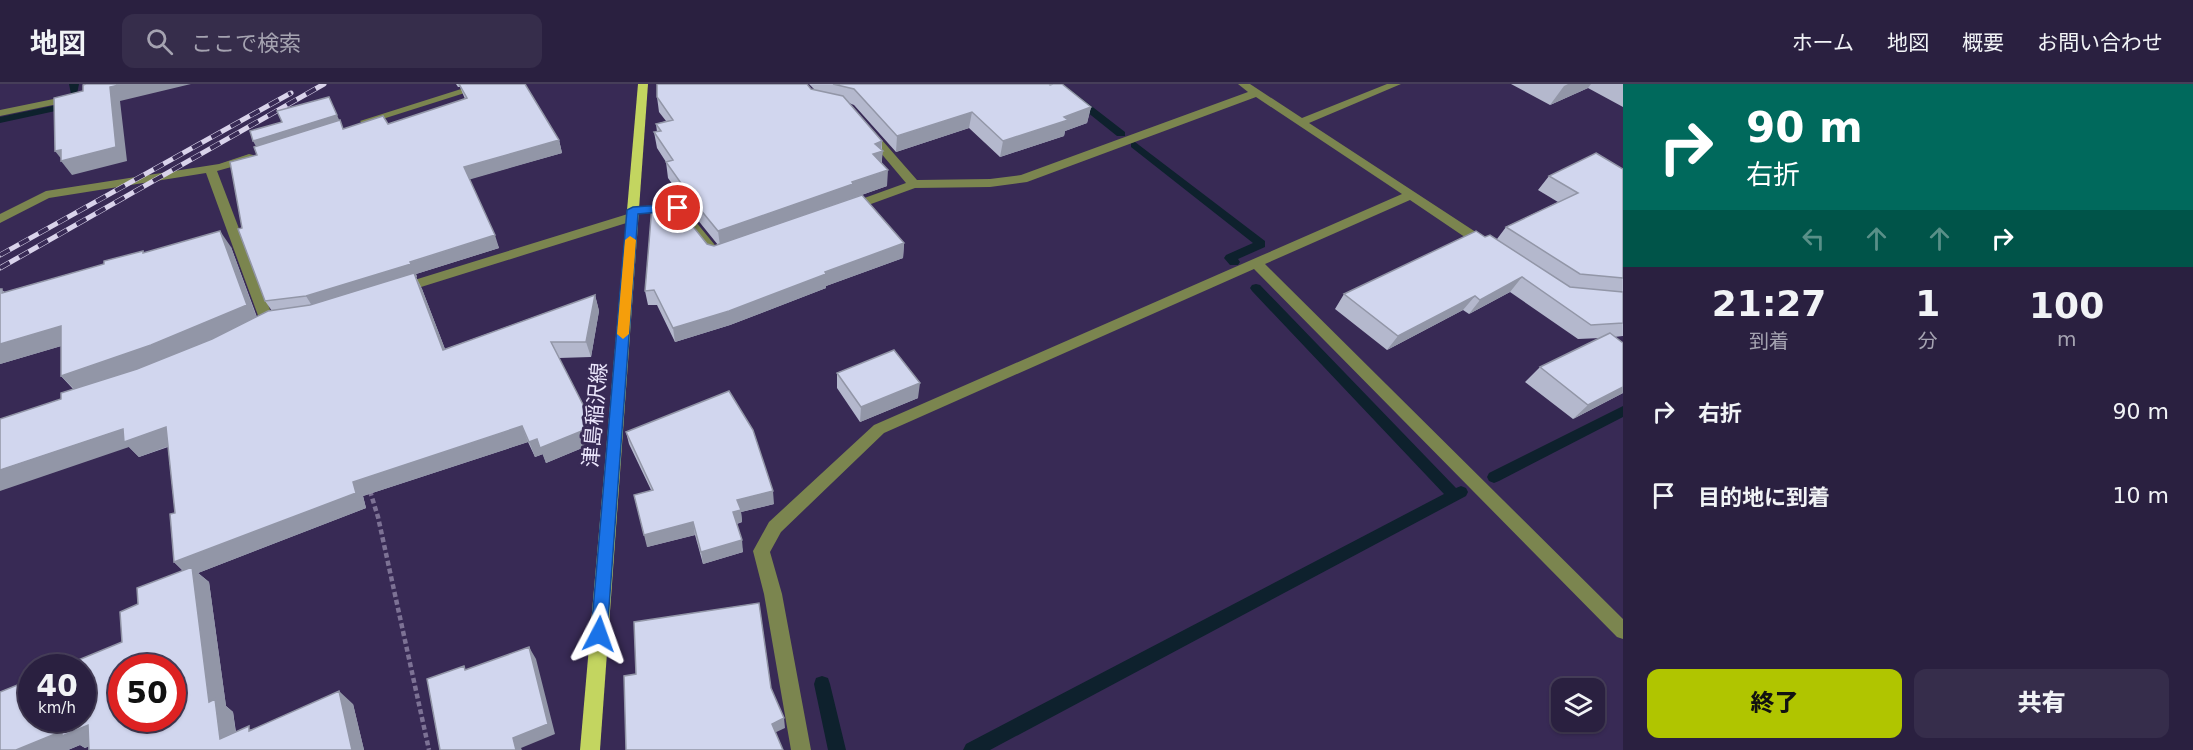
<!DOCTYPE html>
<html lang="ja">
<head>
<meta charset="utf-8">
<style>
  body { margin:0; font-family:"DejaVu Sans","Noto Sans JP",sans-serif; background:#362d4b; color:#f1f3f6; height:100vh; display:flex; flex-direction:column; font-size:22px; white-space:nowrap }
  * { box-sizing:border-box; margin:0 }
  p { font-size:20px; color:#a5a3b1 }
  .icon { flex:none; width:33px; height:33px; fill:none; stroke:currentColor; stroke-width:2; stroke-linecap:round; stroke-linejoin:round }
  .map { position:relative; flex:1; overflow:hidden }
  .side { display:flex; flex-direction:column; background:#2a2040; width:570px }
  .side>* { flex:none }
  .guide { background:#00695c; color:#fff; overflow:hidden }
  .buttons { position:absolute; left:1551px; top:594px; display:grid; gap:12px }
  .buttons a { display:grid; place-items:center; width:54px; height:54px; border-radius:12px; background:#2a2040; box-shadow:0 2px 4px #0004,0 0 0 2px #463e59; font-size:30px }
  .speed { position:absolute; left:18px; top:570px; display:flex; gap:12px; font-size:30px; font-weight:700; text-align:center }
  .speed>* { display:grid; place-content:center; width:78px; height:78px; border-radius:50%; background:#2a2040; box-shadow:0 2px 4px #0004,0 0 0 2px #463e59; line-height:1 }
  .speed small { font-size:15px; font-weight:400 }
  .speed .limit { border:9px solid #d22; background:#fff; color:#111 }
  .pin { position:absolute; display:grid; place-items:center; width:51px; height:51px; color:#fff; margin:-26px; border:3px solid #fff; border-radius:50%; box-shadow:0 2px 6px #0007 }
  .me { position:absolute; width:66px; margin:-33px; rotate:4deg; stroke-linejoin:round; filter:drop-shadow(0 0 4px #0008) }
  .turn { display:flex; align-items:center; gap:21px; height:126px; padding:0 24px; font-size:27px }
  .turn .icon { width:78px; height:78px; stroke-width:2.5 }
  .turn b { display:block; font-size:42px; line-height:51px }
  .lanes { display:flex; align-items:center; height:57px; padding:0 24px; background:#0003; justify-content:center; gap:30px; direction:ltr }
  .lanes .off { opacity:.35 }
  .eta { display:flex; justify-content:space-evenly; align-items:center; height:102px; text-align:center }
  .eta b { font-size:36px; font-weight:800; line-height:42px }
  .primary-button { display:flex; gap:12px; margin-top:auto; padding:12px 24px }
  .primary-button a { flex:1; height:69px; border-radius:12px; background:#b0c500; color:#111; font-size:24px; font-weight:800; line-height:69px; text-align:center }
  .primary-button a+a { background:#362d4b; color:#f1f3f6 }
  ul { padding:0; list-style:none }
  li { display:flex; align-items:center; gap:18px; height:84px; padding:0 24px }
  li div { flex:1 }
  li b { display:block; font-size:22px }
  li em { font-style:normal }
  header { display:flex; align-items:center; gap:36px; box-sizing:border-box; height:84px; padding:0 30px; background:#2a2040; border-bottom:2px solid #463e59 }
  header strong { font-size:28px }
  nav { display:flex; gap:33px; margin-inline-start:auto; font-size:21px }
  .search { width:420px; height:54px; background:#362d4b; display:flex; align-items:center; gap:15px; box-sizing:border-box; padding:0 21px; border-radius:12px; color:#a5a3b1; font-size:22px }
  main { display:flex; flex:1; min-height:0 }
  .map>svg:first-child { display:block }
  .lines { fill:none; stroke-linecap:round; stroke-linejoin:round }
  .stream { fill:#0e212d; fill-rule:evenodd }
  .path { stroke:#7d7295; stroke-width:4.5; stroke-dasharray:5 3; stroke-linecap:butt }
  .minor { fill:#7b854f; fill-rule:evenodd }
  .major { fill:#c3d560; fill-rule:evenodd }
  .rail-casing { stroke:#d9d3eb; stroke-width:5 }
  .rail { stroke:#382a55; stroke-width:4; stroke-dasharray:11; stroke-linecap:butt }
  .wall { fill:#b4b8cd }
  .shaded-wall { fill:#9296a7 }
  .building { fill:#d1d6ee; stroke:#9296a7; stroke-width:1.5; fill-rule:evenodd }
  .route { fill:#1a73e8; stroke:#114b97; stroke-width:1.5 }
  .slow { fill:#f59e0b }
  .labels { text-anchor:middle; stroke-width:6; stroke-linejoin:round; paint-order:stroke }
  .street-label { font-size:21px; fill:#ebe6fc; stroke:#382a55 }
</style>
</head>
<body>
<header>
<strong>地図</strong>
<div class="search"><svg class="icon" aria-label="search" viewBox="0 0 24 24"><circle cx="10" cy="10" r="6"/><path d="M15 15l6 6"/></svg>ここで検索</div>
<nav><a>ホーム</a><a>地図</a><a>概要</a><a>お問い合わせ</a></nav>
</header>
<main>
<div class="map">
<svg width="1623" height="666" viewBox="0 0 1623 666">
  <rect width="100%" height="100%" fill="#382a55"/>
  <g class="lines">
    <!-- stream -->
    <path class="stream" d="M69 0H79L77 10H71Z
      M1052 0H1063L1125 48V52H1117Z
      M71 18 76 21 74 23 0 39V33Z
      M1135 58 1265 157V163L1238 175 1240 178 1238 181H1230L1224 174 1226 171 1253 159 1131 63V59Z
      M1256 200 1260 201 1456 404 1461 402 1466 404 1468 408 1466 412 990 666H963L966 660 1444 410 1252 207 1250 204 1252 201Z
      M1623 322V333L1499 397 1494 399 1489 397 1487 393 1489 389Z
      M822 592 828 594 830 600 846 666H828L814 600 816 594Z"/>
    <!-- path -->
    <path class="path" d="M370 407 378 433 429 666"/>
    <!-- minor -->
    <path class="minor" d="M477 0H493L370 39H362L360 37Z
      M1238 0H1250L1302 34 1387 0H1401L1309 39 1491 158 1492 161 1491 164H1481L1410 116 1265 180 1623 535V555L1617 553 1254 185 884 349 781 448 770 468 782 510 811 666H791L764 510 753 467 769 438 874 341 1402 110 1256 13 1027 98 990 103 915 104 849 128 843 124 845 121 906 99 864 49 870 46 874 47 917 96 990 95 1021 91 1248 8Z
      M73 11 77 12V16L0 32V26Z
      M249 70 253 71V77L217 87 272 231 279 230 286 235 284 239 267 242 260 237 206 89 49 114 0 139V130L46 107 219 80Z
      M678 120 682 121 719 166H727L728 169 727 172 716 175 711 174 675 128 635 130 638 133 636 136 405 208 400 210 393 205 395 202 631 129 627 126 629 123Z"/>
    <!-- major -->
    <path class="major" d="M638 0H648L600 666H580Z"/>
    <!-- rail casing -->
    <g class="rail-casing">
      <path id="rail" d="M0 171 291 9
        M0 184 324 0"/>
    </g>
    <!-- rail -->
    <use href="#rail" class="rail"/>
  </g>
  <!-- wall -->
  <path class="wall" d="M456 0H525L559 56 562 69 469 95 499 164 416 190 417 193H416L422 205 445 265 595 211 599 227 591 273 559 274 594 342 599 357 546 379 543 370 535 373 528 358 363 412 366 424 198 489 209 498 226 622 233 628 236 648 253 645 353 620 364 666H89V662L85 664 80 661 68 666H0L122 558 138 520 183 487 174 478 175 429 168 363 139 373 129 363 61 315 73 305 61 292V262L0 280V205L5 208 104 180 143 167 144 169 231 163 257 233 272 227 265 217 242 144 257 71 343 45 388 40 465 15 460 3H458Z
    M809 0H1049L1091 23 1087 39 1065 47 1064 52 1000 73 969 44 896 68 854 21 849 19 882 57V79L887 102 853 114 904 159 903 174 826 202V204L730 241 675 258 657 221H648L645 207 707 160 714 162 718 161 697 135 668 94 666 78 657 64 654 48H657L656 40 666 37 659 28 657 13 811 5 815 6Z
    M1511 0H1623V23L1588 4 1550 21Z
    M1623 85V252L1614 253 1623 259V309L1573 335 1525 298 1540 283 1601 254 1578 255 1510 208 1469 230 1463 226 1387 266 1335 225 1344 210 1485 153 1497 155 1506 143 1558 118 1538 106 1549 92Z
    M837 289 918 314 860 338 837 304Z
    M626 348 774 420 741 428 742 438 737 440 743 468 703 480 695 451 647 463 651 406 629 360Z"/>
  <!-- shaded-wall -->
  <path class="shaded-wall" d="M123 0H191L120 17 127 77 72 91 61 77H63L55 67 61 66 110 3Z
    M1568 0H1591L1588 4 1550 21 1564 2Z
    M1091 23 1087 39 1065 47 1064 52 1000 73 1003 57 1064 33Z
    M972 28 969 44 896 68 897 52Z
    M337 31 341 40 258 66 253 57Z
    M559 56 562 69 468 96 464 83Z
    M882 57 881 68 883 67 881 83 873 70 875 60Z
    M888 86 887 102 853 114 720 162 718 147 852 98Z
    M220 147 231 163 258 237 164 277 76 307 61 292Z
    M495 151 499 164 416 190 417 193H416L422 205 451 281 314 225 306 212Z
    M904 159 903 174 826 202V204L730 241 675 258 673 244Z
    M1522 193 1510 208 1469 230 1480 216Z
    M595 211 599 227 591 273 586 258Z
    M1475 212 1463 226 1387 266 1398 252Z
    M61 242 75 258 0 280V260Z
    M920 299 918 314 860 338 861 323Z
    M1623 303V309L1573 335 1588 321Z
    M522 342 528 358 363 412 366 424 198 489 209 498 226 622 233 628 238 666 220 655 209 618 189 492 174 478 353 398Z
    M594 342 599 357 546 379 540 364Z
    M166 343 180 358 139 373 129 363 0 407V386L123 345Z
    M537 355 543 370 535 373 529 358Z
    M773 407 774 420 741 428 742 438 735 440 733 428 737 416Z
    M693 438 695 451 647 463 644 451Z
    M742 456 743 468 703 480 701 468Z
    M529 563 536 575 555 650 521 664 522 666H516L513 654Z
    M339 607 353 620 364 666H352Z
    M784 634 785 644 772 650V640Z
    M88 641 110 653 85 664 80 661 68 666H16L62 647Z"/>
  <!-- building -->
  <path class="building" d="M86 0H123L110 3 116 63 61 77V66L55 67 54 14 83 7V1Z
    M459 0H525L559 56 464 83 495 151 410 178 411 180 306 212 265 217 238 145 242 144 230 78 257 71 254 63 340 36 343 45 383 32 388 40 467 14Z
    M657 0H807L811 5 843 12 882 57 875 60 883 67 873 70 888 86 852 98 853 100 718 147 695 119 666 78 673 76 654 48 661 47 656 40 673 36 657 13Z
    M833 0H1049L1050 1 1053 0H1062L1091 23 1064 33 1068 36 1003 57 972 28 897 52 854 5Z
    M329 13 337 31 253 57 250 47 282 38 277 27Z
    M1596 69 1623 85V194L1580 190 1506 143 1578 109 1549 92Z
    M862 111 904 159 825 188 826 190 729 227 673 244 654 206 645 207 652 122 676 121 707 160 714 162Z
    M220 147 247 221 151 261 61 292V242L0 260V205H2V209L104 180V177L143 167V169Z
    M1476 147 1485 153 1490 151 1570 203 1623 208V239L1591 241 1522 193 1480 216 1475 212 1398 252 1344 210Z
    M414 189 443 266 595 211 586 258H551L594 342 540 364 537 355 529 358 522 342 353 398 356 409 174 478 170 430 175 429 166 343 124 358 123 345 0 386V335L61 315V309L137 285 212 255 268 227 310 221Z
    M1610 249 1623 259V303L1588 321 1540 283Z
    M894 266 920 299 861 323 837 289Z
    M729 307 753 346 773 407 737 416 741 426 733 428 742 456 701 468 693 438 644 451 634 411 653 406 626 348Z
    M192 483 209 618 215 615 220 655 249 642V647L339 607 352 666H89L88 641 62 652V647L16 666H0V608L32 595V634H82V584H59L122 558 120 528 138 520 137 504ZM122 584H172V634H122Z
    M759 519 771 604 784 634 772 640 783 666H626L624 592 636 590 634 538Z
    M529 563 548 640 513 654 516 666H440L427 595 464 582 465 586Z"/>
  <!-- route -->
  <path class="route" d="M678 120 684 124 682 126 638 130 607 550 605 555 599 558 593 555 591 550 627 126 633 123Z"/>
  <!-- slow -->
  <path class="slow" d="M630 152 636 156 629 250 623 255 617 250 625 156Z"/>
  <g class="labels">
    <!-- street labels -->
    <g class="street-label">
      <text transform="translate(595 331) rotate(-85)" y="7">津島稲沢線</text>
    </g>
  </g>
</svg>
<div class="buttons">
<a><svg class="icon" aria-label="layers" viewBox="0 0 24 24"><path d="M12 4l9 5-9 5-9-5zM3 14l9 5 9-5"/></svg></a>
</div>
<div class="speed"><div>40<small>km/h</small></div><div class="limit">50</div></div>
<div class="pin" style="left:678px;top:124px;background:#d93025"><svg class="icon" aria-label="arrive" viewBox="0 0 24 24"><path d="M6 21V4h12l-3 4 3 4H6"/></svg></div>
<svg class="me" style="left:599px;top:550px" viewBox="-20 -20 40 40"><path d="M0-17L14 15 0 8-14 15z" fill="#1a73e8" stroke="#fff" stroke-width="4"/></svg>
</div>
<section class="side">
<div class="guide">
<div class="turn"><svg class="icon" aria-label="right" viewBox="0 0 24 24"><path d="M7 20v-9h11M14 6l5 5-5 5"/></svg><div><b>90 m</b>右折</div></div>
<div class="lanes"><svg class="icon off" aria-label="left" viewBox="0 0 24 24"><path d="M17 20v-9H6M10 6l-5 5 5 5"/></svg><svg class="icon off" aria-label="ahead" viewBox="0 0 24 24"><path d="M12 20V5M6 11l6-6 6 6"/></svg><svg class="icon off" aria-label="ahead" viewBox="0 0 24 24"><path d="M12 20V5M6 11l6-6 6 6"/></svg><svg class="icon" aria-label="right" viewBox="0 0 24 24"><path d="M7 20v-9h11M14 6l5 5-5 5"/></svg></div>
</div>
<div class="eta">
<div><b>21:27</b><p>到着</p></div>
<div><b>1</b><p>分</p></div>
<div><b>100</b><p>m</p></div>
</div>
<ul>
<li><svg class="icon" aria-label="right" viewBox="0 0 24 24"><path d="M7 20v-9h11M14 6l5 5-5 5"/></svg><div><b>右折</b></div><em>90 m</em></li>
<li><svg class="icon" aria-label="arrive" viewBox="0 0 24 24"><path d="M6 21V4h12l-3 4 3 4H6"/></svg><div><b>目的地に到着</b></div><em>10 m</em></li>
</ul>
<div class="primary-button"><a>終了</a><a>共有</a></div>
</section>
</main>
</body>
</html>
